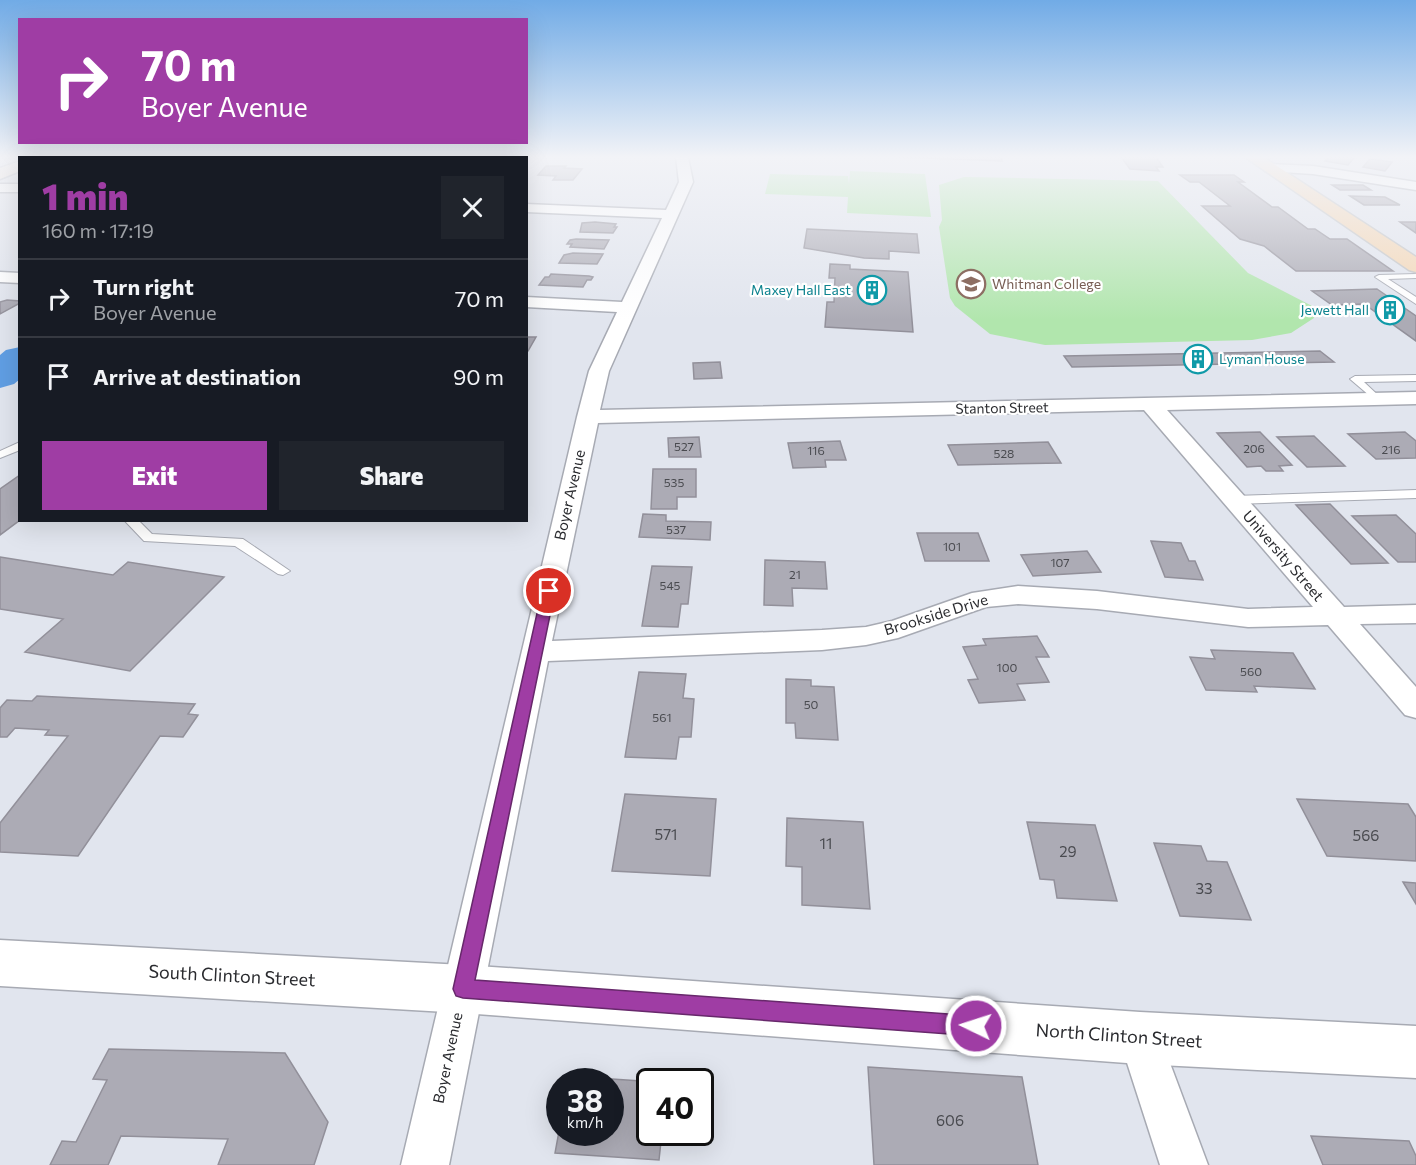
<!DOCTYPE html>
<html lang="en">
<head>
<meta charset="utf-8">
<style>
  body { margin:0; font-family:Commissioner,sans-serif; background:#20242c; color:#f1f3f6; height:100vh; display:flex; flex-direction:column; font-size:22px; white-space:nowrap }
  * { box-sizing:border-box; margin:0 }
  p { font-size:20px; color:#9ea1a6 }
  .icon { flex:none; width:33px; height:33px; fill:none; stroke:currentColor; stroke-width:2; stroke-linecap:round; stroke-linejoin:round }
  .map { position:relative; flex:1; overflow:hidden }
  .sheet { position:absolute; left:18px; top:156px; width:510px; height:366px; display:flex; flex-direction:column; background:#171b24; border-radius:0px; box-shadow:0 6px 24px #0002 }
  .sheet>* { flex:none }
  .banner { position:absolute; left:18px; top:18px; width:510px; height:126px; border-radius:0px; box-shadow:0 6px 24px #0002; background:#9f3da4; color:#fff; overflow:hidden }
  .speed { position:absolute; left:546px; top:1068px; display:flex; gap:12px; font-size:30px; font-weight:700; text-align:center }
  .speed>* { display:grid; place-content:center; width:78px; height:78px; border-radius:50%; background:#171b24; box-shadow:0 6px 24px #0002; line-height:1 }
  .speed small { font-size:15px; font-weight:400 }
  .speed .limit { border:3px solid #111; border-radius:9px; background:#fff; color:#111 }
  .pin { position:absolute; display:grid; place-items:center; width:51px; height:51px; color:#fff; margin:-26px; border:3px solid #fff; border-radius:50%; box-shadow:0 2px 6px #0007 }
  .me { position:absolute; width:66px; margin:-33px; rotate:274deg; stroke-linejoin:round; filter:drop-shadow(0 0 4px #0008) }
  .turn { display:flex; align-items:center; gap:21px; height:126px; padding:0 24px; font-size:27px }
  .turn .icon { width:78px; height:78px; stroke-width:2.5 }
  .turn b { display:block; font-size:42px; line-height:51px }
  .round { display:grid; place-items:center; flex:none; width:63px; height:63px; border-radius:0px; background:#20242c }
  .overview { display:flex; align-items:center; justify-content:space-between; height:102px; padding:0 24px }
  h1 { font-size:36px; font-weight:800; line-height:45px; color:#9f3da4 }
  .cta { display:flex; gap:12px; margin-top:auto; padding:12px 24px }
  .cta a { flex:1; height:69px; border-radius:0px; background:#9f3da4; color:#fff; font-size:24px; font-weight:800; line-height:69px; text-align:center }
  .cta a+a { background:#20242c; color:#f1f3f6 }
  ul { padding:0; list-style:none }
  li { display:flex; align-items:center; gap:18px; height:78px; padding:0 24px; border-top:2px solid #363941 }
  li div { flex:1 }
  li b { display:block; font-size:22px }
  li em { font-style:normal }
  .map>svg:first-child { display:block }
  .green { fill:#b1e6ad }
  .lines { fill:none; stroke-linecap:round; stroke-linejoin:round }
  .river { fill:#609ee3; fill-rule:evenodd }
  .building { fill:#acabb5; stroke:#92909a; stroke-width:1.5 }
  .service-casing { stroke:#a7aab3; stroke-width:2 }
  .minor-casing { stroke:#a7aab3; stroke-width:3 }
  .tertiary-casing { stroke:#a7aab3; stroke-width:3 }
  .secondary-casing { stroke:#a7aab3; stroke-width:3 }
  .primary-casing { stroke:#c3c4c5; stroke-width:3 }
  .service { fill:#fff; fill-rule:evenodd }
  .minor { fill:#fff; fill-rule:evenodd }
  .tertiary { fill:#fff; fill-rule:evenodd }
  .secondary { fill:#faebda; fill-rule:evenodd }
  .primary { fill:#f5d7b5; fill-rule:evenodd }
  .route { fill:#9f3da4; stroke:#67286b; stroke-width:1.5 }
  .labels { text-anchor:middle; stroke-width:4.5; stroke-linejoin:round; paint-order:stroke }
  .number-label { font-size:12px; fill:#4a4b50 }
  .far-education-label { font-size:14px; fill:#785e54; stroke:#fff; text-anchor:start }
  .far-culture-label { font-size:14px; fill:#0d838f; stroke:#fff; text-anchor:end }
  .far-street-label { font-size:14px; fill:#2a2b2f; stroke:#fff }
  .street-label { font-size:15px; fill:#2a2b2f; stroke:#fff }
  .near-number-label { font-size:15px; fill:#4a4b50 }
  .near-street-label { font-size:18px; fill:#2a2b2f; stroke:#fff }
</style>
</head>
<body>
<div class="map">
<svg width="1416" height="1165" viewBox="0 0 1416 1165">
  <rect width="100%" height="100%" fill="#e1e5ee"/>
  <!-- green -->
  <path class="green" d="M850 171 925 174 931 217 847 213 848 197 765 194 770 174 848 176 849 184Z
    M964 177 1158 181 1248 273 1314 307 1316 312 1314 318 1291 333 1252 340 1045 345 990 334 955 306 950 298 939 227 942 220 939 185Z"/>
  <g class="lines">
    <!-- river -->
    <path class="river" d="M157 157V158H133V157Z
      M20 347V379L14 384 0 388V355L6 350Z"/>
  </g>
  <!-- building -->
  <path class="building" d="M899 157H1001L1002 161Z
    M1121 157H1156L1163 167H1156L1159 171 1130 169Z
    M1329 157H1349L1354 158 1348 165 1325 161Z
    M1370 159 1392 162 1385 171 1363 167Z
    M546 166H566L564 168 582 169 573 180H553L556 176 538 175Z
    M1180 175H1234L1244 182H1238L1272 207H1278L1308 229H1315L1330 239H1347L1393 271H1296L1264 246 1240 239 1202 206H1230L1199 182H1190Z
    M1332 185H1363L1371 190H1340Z
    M1350 196 1385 197 1400 205H1364Z
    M595 222 616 224 614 227H617L613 233 580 232 582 223Z
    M1400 222H1416V233Z
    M807 229 917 234 919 253 889 251V259L864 258 804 248Z
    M576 239 609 240 604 249 570 247 572 244H567L570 240Z
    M573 253 603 254 597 264 559 263 564 255Z
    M830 264 850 265V269L908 272 913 332 825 327 827 302H834L835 278H829Z
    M551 274 589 276 593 277 591 280H587L583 287 539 285 545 277H549Z
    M1377 289 1416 316V341L1364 304 1332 305 1312 291Z
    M7 300 20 301V303L0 314V302Z
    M526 337H536L528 351H526Z
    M1320 351 1334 362 1072 367 1064 356Z
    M720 362 722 378 694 379 693 363Z
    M1260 432 1292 465 1279 466 1283 471H1266L1261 466 1247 467 1217 433Z
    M1405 432 1416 441V458L1376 459 1348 434Z
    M1314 436 1345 466 1307 467 1277 437Z
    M699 437 701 457H669L668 438Z
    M840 441 846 460H825L826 467 793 468 788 443Z
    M1048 442 1061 463 958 465 948 445Z
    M653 469H696V497H677V509H651Z
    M20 475V520L0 535V489Z
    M1330 504 1388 563 1351 564 1296 505Z
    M643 514 666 515V521L711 522 710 540 639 537Z
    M1396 515 1416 534V562H1398L1352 516Z
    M917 533H978L989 561H925Z
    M1151 541 1181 543 1189 561H1195L1203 580 1165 577Z
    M1087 551 1101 572 1033 576 1021 555Z
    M0 557 113 575 128 562 224 577 130 671 25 652 63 619 0 609Z
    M765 560 825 562 827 589 792 588 793 606 764 605Z
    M652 566 692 567 688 604H681L678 627 642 626Z
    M1037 636 1049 657H1036L1049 682 1017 684 1025 700 979 703 968 680 978 679 963 647 986 645 983 639Z
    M1211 650 1293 653 1315 689 1254 686 1257 692 1206 690 1190 657 1215 659Z
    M639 672 686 674 683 698 694 699 691 737H679L676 759 625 757Z
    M786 679 811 680V686L834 687 838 740 796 738 795 723H786Z
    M37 696 195 704 188 714 198 715 183 737 160 736 78 856 0 852V823L68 736 45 735 49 730 15 728 7 737H0V708L7 700 32 701Z
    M625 794 716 799 710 876 612 871Z
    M1297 799 1408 804 1416 817V861L1327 856Z
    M787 818 863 822 870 909 802 905V867L786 866Z
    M1027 822 1095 825 1117 901 1057 898 1054 880 1040 879Z
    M1154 843 1201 846 1207 861 1227 862 1251 920 1180 916Z
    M1403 882 1416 883V904Z
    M109 1049 285 1053 328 1122 314 1165H218L228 1139 121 1136 108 1165H50L62 1141 76 1142 107 1080 93 1079Z
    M868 1067 1022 1077 1038 1165H874Z
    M568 1076 656 1082H650V1132H662L659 1160 555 1153 560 1126V1132H610V1082H567Z
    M1311 1136 1409 1141 1416 1156V1165H1323Z"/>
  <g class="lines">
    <!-- service casing -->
    <g class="service-casing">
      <path id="service" d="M1416 274V278L1388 279 1416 297V304L1375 277 1379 275Z
        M1416 375V381L1364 382 1382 399 1377 402 1350 379 1355 376Z
        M20 442V450L0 458V451Z
        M1416 490V498L1234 504 1228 500 1234 496Z
        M124 520H138L152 534 243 539 290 571 283 575 278 574 235 546 144 541Z"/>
    </g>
    <!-- minor casing -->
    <g class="minor-casing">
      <path id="minor" d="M376 157H388V158H376Z
        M676 157H688L693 182 609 371 600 410 1416 392V404L1167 410 1344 607 1416 605V623L1360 624 1416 687V718L1405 715 1328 625 1248 627 1097 609 1018 604 986 607 898 638 866 645 822 650 548 661 449 1165H401L577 417 589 371 617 312 526 307V297L622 302 662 218 526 212V204L666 210 679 182ZM1144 410 1313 607 1248 609 1097 591 1018 586 972 593 892 621 866 627 822 630 552 641 598 423Z
        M1269 164 1313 166 1416 182V190L1313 174 1265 171 1263 168 1265 165Z
        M0 184H20V192H0Z
        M0 272 20 273V283L0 282Z
        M1140 1017 1155 1023 1208 1165H1160L1119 1038 1125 1023Z"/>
    </g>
    <!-- tertiary casing -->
    <g class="tertiary-casing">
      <path id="tertiary" d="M0 940 463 965 1140 1012 1416 1026V1078L1140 1064 463 1013 0 986Z"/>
    </g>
    <!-- secondary casing -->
    <g class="secondary-casing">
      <path id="secondary" d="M20 161V171L0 179V168Z"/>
    </g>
    <!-- primary casing -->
    <g class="primary-casing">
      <path id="primary" d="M1245 157H1263L1416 257V272L1409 270Z"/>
    </g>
    <!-- service -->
    <use href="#service" class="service"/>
    <!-- minor -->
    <use href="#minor" class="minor"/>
    <!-- tertiary -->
    <use href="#tertiary" class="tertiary"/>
    <!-- secondary -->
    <use href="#secondary" class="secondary"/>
    <!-- primary -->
    <use href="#primary" class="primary"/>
  </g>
  <!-- sky -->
  <linearGradient id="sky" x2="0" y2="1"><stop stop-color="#71abe6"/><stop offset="0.49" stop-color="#f2f3f7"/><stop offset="1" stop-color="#f2f3f7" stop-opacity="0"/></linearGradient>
  <rect width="1416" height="320" fill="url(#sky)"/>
  <!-- route -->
  <path class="route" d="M549 587 555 591 475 980 976 1016 984 1019 987 1026 984 1033 976 1036 463 998 456 996 453 989 542 591Z"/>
  <!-- icons -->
  <defs>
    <g id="university-ring" transform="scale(1.5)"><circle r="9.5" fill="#fff" stroke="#8d6e63" stroke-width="1.5"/><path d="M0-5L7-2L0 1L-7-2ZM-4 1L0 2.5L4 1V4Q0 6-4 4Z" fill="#8d6e63"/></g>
    <g id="building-ring" transform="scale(1.5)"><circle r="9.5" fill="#fff" stroke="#0f9aa8" stroke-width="1.5"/><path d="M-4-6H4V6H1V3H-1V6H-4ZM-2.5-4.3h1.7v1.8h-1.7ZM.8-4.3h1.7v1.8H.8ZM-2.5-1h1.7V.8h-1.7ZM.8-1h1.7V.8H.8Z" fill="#0f9aa8"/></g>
  </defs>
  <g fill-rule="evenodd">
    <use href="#university-ring" x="971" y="284"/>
    <use href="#building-ring" x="872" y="290"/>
    <use href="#building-ring" x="1390" y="310"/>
    <use href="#building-ring" x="1198" y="359"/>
  </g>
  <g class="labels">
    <!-- number labels -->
    <g class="number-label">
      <text x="684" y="451">527</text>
      <text x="1254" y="453">206</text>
      <text x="1391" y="454">216</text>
      <text x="816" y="455">116</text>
      <text x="1004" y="458">528</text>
      <text x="674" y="487">535</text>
      <text x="676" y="534">537</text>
      <text x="952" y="551">101</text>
      <text x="1060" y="567">107</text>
      <text x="795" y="579">21</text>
      <text x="670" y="590">545</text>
      <text x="1007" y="672">100</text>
      <text x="1251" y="676">560</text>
      <text x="811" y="709">50</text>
      <text x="662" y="722">561</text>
    </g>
    <!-- far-education labels -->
    <g class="far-education-label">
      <text x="992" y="289">Whitman College</text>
    </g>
    <!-- far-culture labels -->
    <g class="far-culture-label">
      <text x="851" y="295">Maxey Hall East</text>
      <text x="1369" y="315">Jewett Hall</text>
      <text x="1219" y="364" text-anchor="start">Lyman House</text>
    </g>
    <!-- far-street labels -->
    <g class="far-street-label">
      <text transform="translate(1002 408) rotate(-1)" y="5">Stanton Street</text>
    </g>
    <!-- street labels -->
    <g class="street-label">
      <text transform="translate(570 495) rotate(-77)" y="5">Boyer Avenue</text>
      <text transform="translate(1283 556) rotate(49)" y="5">University Street</text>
      <text transform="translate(936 615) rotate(-17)" y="5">Brookside Drive</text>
      <text transform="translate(448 1058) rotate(-78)" y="5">Boyer Avenue</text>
    </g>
    <!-- near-number labels -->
    <g class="near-number-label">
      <text x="666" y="840">571</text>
      <text x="1366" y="841">566</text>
      <text x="826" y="849">11</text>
      <text x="1068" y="857">29</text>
      <text x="1204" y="894">33</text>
      <text x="950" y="1126">606</text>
    </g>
    <!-- near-street labels -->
    <g class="near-street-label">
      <text transform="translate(232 976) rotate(3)" y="6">South Clinton Street</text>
      <text transform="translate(1119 1036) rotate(4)" y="6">North Clinton Street</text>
    </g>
  </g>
</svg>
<div class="speed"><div>38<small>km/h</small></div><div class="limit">40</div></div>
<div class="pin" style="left:549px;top:591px;background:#d93025"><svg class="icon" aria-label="arrive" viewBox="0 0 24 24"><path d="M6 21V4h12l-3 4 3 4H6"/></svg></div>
<svg class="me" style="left:976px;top:1026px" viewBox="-20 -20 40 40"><circle r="17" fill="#9f3da4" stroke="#fff" stroke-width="3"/><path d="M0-11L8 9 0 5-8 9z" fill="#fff"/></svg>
<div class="banner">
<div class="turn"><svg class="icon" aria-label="right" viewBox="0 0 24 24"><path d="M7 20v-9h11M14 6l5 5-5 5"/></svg><div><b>70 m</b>Boyer Avenue</div></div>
</div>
<section class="sheet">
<div class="overview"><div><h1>1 min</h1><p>160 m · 17:19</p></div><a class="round"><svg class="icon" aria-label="close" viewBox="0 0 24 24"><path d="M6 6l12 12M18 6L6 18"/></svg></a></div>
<ul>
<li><svg class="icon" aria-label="right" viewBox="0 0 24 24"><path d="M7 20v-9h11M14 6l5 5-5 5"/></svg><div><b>Turn right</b><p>Boyer Avenue</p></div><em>70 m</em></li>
<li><svg class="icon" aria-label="arrive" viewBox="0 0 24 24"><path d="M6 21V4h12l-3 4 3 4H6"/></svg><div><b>Arrive at destination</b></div><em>90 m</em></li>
</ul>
<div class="cta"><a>Exit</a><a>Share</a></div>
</section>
</div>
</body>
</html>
